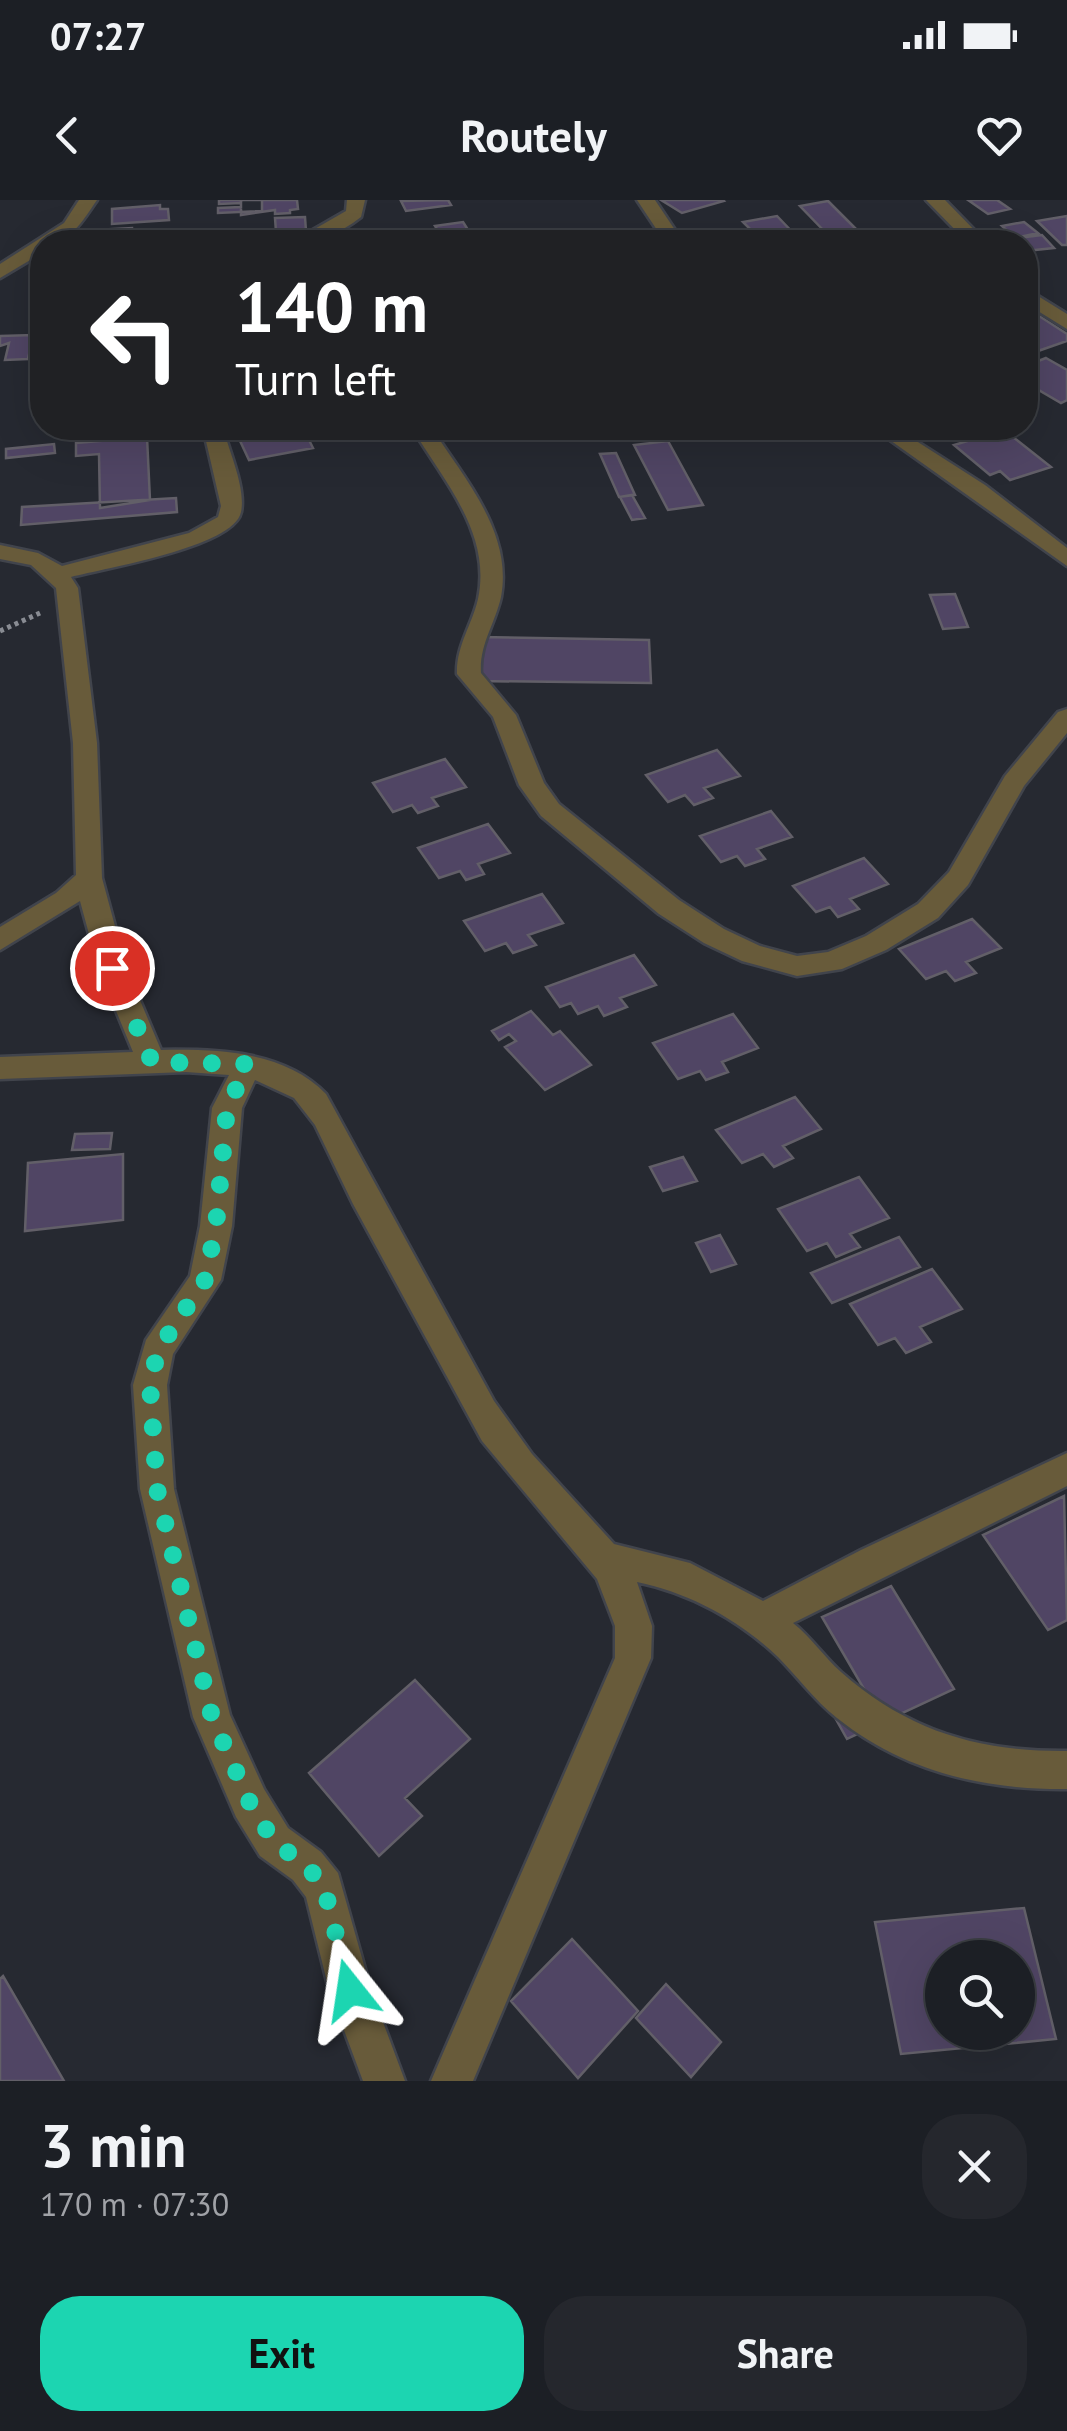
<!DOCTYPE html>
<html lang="en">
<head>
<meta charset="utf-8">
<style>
  body { margin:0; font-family:"PT Sans",sans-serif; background:#25272d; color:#f1f3f6; height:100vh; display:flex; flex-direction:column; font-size:38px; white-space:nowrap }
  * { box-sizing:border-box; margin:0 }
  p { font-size:32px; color:#a0a2a7 }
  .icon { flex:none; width:55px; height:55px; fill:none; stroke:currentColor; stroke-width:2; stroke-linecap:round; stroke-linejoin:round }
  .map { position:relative; height:1881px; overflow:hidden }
  .details { display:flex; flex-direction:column; background:#1c1f25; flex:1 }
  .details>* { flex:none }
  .hud { position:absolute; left:30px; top:30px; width:1008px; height:210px; border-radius:40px; box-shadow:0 10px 40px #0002,0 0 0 2px #3a3d42; background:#202124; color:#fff; overflow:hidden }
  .buttons { position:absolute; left:925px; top:1740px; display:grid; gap:20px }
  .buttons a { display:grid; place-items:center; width:110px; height:110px; border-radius:50%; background:#1c1f25; box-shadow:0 10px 40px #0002,0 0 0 2px #3a3d42; font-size:50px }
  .pin { position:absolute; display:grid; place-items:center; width:85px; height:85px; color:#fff; margin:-42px; border:5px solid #fff; border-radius:50%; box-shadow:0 2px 10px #0007 }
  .me { position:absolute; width:110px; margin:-55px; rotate:345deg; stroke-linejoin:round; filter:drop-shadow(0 0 8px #0008) }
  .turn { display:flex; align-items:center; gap:35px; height:210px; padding:0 40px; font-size:45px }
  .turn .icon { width:130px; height:130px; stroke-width:2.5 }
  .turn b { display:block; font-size:70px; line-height:85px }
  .round { display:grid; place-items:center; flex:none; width:105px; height:105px; border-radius:40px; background:#25272d }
  .head { display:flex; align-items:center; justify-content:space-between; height:170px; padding:0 40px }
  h1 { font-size:60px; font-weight:700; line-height:75px }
  .button { display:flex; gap:20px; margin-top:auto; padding:20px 40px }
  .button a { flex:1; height:115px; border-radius:40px; background:#1cd5b1; color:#111; font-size:40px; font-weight:700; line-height:115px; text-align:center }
  .button a+a { background:#25272d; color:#f1f3f6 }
  .status { display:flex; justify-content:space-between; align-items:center; height:70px; padding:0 50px; background:#1c1f25; direction:ltr }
  .status svg { height:28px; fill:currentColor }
  header { display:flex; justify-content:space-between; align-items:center; height:130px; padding:0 40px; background:#1c1f25; font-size:45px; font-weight:700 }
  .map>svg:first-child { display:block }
  .building { fill:#504564; stroke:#625f68; stroke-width:2.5; fill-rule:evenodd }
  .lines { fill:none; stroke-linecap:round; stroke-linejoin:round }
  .minor-casing { stroke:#41444c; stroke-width:5 }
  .path { stroke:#898c93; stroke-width:5; stroke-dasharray:4 4; stroke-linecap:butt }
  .minor { fill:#685b3a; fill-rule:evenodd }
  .route { stroke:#1cd5b1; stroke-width:18; stroke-dasharray:0 32.4 }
</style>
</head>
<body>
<div class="status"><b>07:27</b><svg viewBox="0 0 49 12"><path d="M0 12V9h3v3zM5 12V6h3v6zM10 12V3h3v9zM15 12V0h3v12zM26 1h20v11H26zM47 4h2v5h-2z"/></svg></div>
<header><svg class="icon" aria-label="back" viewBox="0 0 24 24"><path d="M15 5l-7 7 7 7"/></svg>Routely<svg class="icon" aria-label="heart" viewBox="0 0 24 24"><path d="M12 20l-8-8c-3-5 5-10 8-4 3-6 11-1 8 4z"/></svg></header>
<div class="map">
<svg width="1067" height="1881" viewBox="0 0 1067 1881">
  <rect width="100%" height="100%" fill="#262931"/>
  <!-- building -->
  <path class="building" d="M219 0H262V11L218 13V8L241 7V3L219 4Z
    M241 0H297L298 9 290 10V13L275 14V10L241 15Z
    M448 0 451 5 406 11 401 1Z
    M661 0H723L724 1 682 13Z
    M968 0H997L1010 9 988 14Z
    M828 1 856 29 827 34 800 6Z
    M160 5V9H168L169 20 112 24V9Z
    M777 16 799 39 763 42 743 22Z
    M1067 16V45H1062L1037 21Z
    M305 17 306 31 276 32 275 18Z
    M463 22 470 33 442 37 435 26Z
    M1024 22 1038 33 1015 38 1002 26Z
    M132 28V42H95V30Z
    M896 31 908 42H873L867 36Z
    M544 34 549 42 501 40Z
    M1042 35 1054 48 1025 51V42L1010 39Z
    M1036 114 1067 134V141L1038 151 1025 142V118Z
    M33 135 28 159 5 160 9 143 0 146V136Z
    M1046 158 1067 170V200L1061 203 1025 182V166Z
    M234 228H303L313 248 249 260Z
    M1004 230 1051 267 1010 280 1000 271 990 275 954 245Z
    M147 237 150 300 100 308 99 254 76 256V243Z
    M668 241 703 305 668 310 634 245Z
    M54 244 55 253 6 258V249Z
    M616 253 635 295 619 297 600 254Z
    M632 295 645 318 632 320 620 297Z
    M176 298 177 312 21 325 22 307Z
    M955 394 968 427 943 429 930 395Z
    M479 437 649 440 651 483 477 481Z
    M717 550 740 576 704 588 713 598 694 605 685 595 668 602 646 575Z
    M445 559 466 587 432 598 438 606 418 613 412 605 393 612 373 583Z
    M771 611 792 637 757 649 765 659 745 666 737 656 721 662 700 636Z
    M488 624 510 653 478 664 484 674 466 680 460 671 439 678 418 648Z
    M864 658 888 684 850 699 859 709 838 717 830 707 816 712 793 686Z
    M542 694 563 723 528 735 536 745 513 753 506 743 485 751 464 721Z
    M972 719 1001 748 966 762 976 773 955 781 946 771 926 779 899 749Z
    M634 755 656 785 620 798 627 807 604 816 598 806 578 814 571 803 560 807 546 787Z
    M531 811 553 835 560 831 591 865 545 890 505 847 516 841 509 834 499 840 492 831Z
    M733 814 758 848 722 862 728 872 706 880 700 871 678 879 653 843Z
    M795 897 821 929 783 946 793 958 774 967 763 954 742 963 716 930Z
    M112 933 110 949 72 950 75 934Z
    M123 954V1020L25 1031 28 963Z
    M683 957 697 981 663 991 650 967Z
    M859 977 889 1018 850 1034 860 1047 836 1057 827 1043 807 1051 778 1009Z
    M720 1035 736 1064 711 1072 696 1043Z
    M899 1037 920 1067 832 1103 811 1073Z
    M932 1069 962 1109 920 1127 931 1142 906 1153 895 1138 878 1145 850 1104Z
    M1064 1296 1067 1420 1048 1430 983 1335Z
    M891 1386 954 1489 847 1539 828 1505 864 1489 822 1417Z
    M415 1480 470 1539 405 1598 422 1616 379 1656 309 1573Z
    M1024 1708 1056 1839 901 1854 875 1722ZM942 1758H1018V1832H942Z
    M572 1739 638 1811 578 1878 511 1801Z
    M3 1776 64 1881H0V1779Z
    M666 1784 721 1842 691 1877 636 1818Z"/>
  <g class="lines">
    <!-- minor casing -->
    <g class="minor-casing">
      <path id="minor" d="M79 0H97C81 23 72 42 42 42V53L0 78V64L64 23Z
        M347 0H365L361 17C339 34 320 42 292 42L346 11Z
        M637 0H655L683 42H665Z
        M926 0H945L986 42H967Z
        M1025 88 1067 114V129L1025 103Z
        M203 228H223C229 251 246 288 241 312 234 347 105 368 71 377L78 388 97 543 102 678 126 767 161 850C218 849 285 851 326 894L494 1201 532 1254 614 1344 690 1363 763 1401 861 1350 1067 1253V1286L793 1423C811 1437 824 1457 841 1472 908 1531 979 1552 1067 1551V1589C983 1590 903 1571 837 1518 814 1500 798 1477 778 1457 739 1420 690 1393 637 1382L652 1426 651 1458 473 1881H431L615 1458V1426L597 1379 482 1241 353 1004 315 925 294 898 255 880 242 908 232 1026 221 1080 173 1154 167 1185 174 1289 230 1515 264 1589 288 1628 321 1652 338 1673 371 1790 405 1881H363L329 1790 306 1697 293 1680 260 1656 236 1617 193 1517 140 1289 133 1185 146 1140 190 1076 200 1026 212 908 229 875 186 872 0 879V857L133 852 98 767 80 701 0 750V727L56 693 76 675 73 543 56 388 31 365 0 359V345L38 353 62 366 189 333 218 317 221 306Z
        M412 228H432C464 279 513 332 501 397 495 424 479 445 481 473L516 515 544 583 559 604 679 700 724 729 760 746 797 756 828 752 866 736 918 704 949 672 1005 576 1058 512 1067 509V533L1024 586 968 685 938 718 886 750 842 769 797 776 742 761 704 743 659 714 541 616 519 585 493 517 457 474C456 446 472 425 478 399 492 333 443 280 412 228Z
        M873 228H896L985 285 1067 348V366Z"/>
    </g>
    <!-- path -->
    <path class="path" d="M0 431 40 413"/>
    <!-- minor -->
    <use href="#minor" class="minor"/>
  </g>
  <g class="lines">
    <!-- route -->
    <path class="route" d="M112 768 152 862 248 864 227 908 216 1026 205 1080 158 1150 150 1185 157 1289 212 1517 250 1603 274 1642 307 1666 324 1687 350 1790"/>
  </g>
</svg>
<div class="buttons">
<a><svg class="icon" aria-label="search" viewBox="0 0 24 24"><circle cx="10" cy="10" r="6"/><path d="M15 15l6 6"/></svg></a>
</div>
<div class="pin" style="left:112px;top:768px;background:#d93025"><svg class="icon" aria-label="arrive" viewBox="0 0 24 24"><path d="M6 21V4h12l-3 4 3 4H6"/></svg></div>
<svg class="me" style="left:350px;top:1790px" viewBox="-20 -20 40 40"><path d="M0-17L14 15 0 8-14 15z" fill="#1cd5b1" stroke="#fff" stroke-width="4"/></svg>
<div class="hud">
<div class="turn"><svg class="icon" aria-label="left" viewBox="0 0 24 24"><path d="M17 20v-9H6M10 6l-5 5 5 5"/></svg><div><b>140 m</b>Turn left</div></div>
</div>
</div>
<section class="details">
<div class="head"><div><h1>3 min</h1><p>170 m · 07:30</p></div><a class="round"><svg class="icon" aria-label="close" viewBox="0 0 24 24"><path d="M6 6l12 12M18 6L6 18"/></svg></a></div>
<div class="button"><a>Exit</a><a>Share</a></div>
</section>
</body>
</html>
